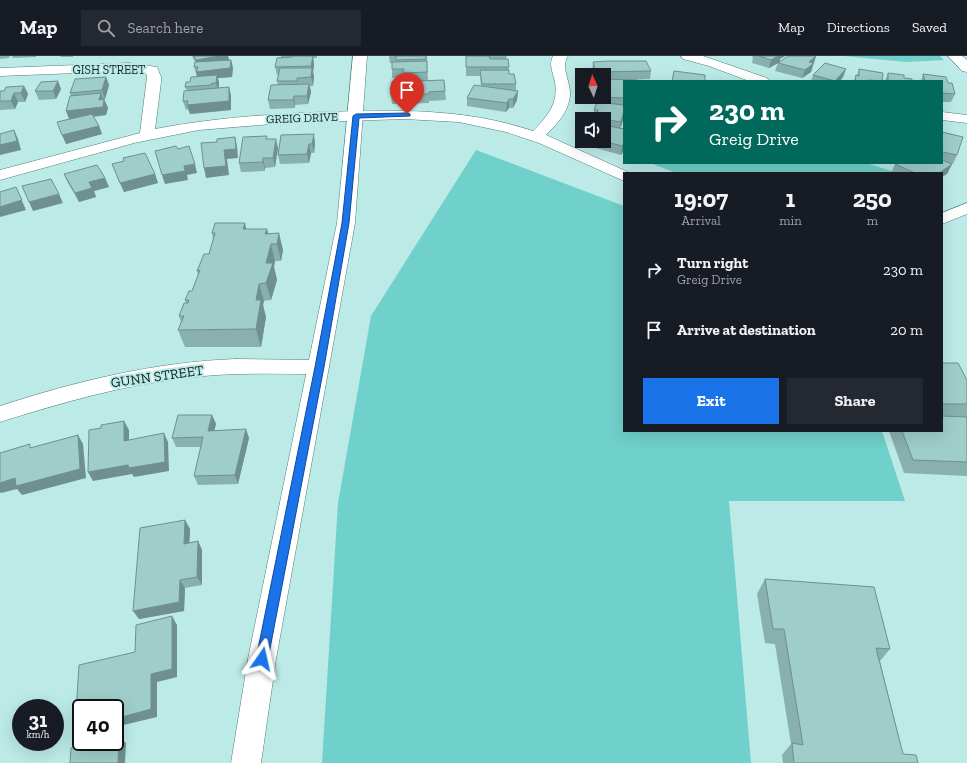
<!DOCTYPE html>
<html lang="en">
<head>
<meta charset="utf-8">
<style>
  body { margin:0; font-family:"Zilla Slab",serif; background:#242831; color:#f1f3f6; height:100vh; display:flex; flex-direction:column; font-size:15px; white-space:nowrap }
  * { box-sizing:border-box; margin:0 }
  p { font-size:13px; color:#9ea1a6 }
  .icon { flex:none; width:22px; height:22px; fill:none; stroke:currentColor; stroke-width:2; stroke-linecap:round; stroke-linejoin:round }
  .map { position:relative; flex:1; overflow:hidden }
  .sheet { position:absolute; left:623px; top:116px; width:320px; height:260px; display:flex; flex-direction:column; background:#171b24; border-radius:0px; box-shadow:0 4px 16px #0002 }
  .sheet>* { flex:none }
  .top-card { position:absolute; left:623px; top:24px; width:320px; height:84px; border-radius:0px; box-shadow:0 4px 16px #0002; background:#00695c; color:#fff; overflow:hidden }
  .needle { width:26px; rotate:356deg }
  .tools { position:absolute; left:575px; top:12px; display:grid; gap:8px }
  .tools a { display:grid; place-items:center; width:36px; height:36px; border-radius:0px; background:#171b24; box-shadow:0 4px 16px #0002; font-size:20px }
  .speed { position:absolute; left:12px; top:643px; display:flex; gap:8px; font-size:20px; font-weight:700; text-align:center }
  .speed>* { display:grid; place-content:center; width:52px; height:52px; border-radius:50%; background:#171b24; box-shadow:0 4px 16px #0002; line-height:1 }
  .speed small { font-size:10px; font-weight:400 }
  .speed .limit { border:2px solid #111; border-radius:6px; background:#fff; color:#111 }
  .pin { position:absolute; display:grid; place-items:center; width:34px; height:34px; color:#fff; margin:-41px -17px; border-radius:50% 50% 50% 0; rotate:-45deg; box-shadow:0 0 4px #0007 }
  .pin .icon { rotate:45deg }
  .me { position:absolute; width:44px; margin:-22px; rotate:11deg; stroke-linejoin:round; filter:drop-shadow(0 0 3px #0008) }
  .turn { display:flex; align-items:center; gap:14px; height:84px; padding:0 20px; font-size:18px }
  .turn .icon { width:52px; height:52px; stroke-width:2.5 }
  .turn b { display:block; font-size:28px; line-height:34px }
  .eta { display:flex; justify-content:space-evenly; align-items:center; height:68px; text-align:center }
  .eta b { font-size:24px; font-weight:800; line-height:28px }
  .primary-button { display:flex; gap:8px; margin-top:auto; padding:8px 20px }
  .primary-button a { flex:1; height:46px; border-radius:0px; background:#1a73e8; color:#fff; font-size:16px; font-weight:800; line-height:46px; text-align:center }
  .primary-button a+a { background:#242831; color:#f1f3f6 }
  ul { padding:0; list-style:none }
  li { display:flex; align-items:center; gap:12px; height:60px; padding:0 20px }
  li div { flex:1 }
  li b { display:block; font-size:15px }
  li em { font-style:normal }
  header { display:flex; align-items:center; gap:24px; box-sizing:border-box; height:56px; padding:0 20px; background:#171b24; border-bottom:1px solid #363941 }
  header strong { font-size:19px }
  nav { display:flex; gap:22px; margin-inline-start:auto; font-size:14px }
  .search { width:280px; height:36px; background:#242831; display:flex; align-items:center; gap:10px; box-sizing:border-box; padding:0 14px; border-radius:0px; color:#9ea1a6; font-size:15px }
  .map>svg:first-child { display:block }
  .green { fill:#70d0cb }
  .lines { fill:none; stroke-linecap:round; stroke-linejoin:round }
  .street-casing { stroke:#517d7b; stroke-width:1 }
  .secondary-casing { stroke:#517d7b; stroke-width:1 }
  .street { fill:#fff; fill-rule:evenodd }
  .secondary { fill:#fff; fill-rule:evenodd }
  .wall { fill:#88b0ae }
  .shaded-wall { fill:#6f908d }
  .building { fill:#9ecdca; stroke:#6f908d }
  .route { fill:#1a73e8; stroke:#114b97 }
  .labels { text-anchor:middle; stroke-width:4; stroke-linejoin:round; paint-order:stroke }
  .far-street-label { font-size:12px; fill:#0f2120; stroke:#bbeae7 }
  .street-label { font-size:14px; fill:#0f2120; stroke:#bbeae7 }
</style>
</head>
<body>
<header>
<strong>Map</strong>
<div class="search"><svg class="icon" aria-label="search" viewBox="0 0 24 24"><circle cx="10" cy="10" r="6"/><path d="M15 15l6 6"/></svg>Search here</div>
<nav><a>Map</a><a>Directions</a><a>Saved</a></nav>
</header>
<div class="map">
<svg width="967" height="707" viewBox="0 0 967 707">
  <rect width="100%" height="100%" fill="#bbeae7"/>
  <!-- green -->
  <path class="green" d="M844 0H940L944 4 906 6Z
    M476 94 624 150V375H882L905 445H729L751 707H322L338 447 371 260Z
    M650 107H866L898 117H676Z"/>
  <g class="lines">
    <!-- street casing -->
    <g class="street-casing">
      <path id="street" d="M553 0H568C560 11 571 26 570 39 569 56 556 69 546 79L630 117H624V125L539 87 506 76 459 66 404 63 284 67 199 74 134 87 0 124V114L140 77 147 21 146 17 129 15 0 20V12L129 7 157 11 161 21V26L155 73C212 62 269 58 327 56 398 54 464 52 533 75 549 59 560 45 554 22 552 14 549 8 553 0Z
        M681 0H703L767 22 769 25H749L709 10 683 3Z
        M948 0H962L967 4V16L962 15Z
        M942 56 967 59V67L942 64Z
        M967 147V158L942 168V157Z
        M236 303 319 304 326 306 329 311 326 316 319 318C275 318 230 316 186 322 122 329 61 347 0 366V350C77 325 155 306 236 303Z"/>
    </g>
    <!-- secondary casing -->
    <g class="secondary-casing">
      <path id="secondary" d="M353 0H367L355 167 276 603 261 707H231L248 603 337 167Z"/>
    </g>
    <!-- street -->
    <use href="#street" class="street"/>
    <!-- secondary -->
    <use href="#secondary" class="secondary"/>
  </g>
  <!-- wall -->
  <path class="wall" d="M0 0H10L9 2 0 3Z
    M12 0H36V1L13 2Z
    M60 0H73V1H61Z
    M192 0H228L229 4H231L233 12 232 21 218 22 219 27V32L229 31 231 40V54L190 58 188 53 186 54 183 45 187 35 185 31 190 26 197 20 194 11 195 6Z
    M281 0H317V2H313L314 9 313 16 314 20 313 30H310L311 36 308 48 295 49V52L270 53 268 44 278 29 277 25 279 19H277L275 11 281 2Z
    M389 0H427L428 25 445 35 446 44 429 45V47L392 48 391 39 404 25V21L392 22V7H390Z
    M466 0H507L506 3 509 11V18L516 28V35H518L517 44 513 52H509L506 56 467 50V42L481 30 480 20H466Z
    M751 0H785L780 3V6L816 0 811 16 802 22 775 15 778 7 769 12 752 7 753 1Z
    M593 6 651 15 650 23 627 24 624 25V60L620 72 624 73V94L621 99 588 90V85H604V63L593 62 594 54 599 46V41H604V19H593L592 15Z
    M846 13 843 21 840 25H811L813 19Z
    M859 13 882 25H854L856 19 857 20Z
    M888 17 904 22 912 25H885Z
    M923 18 948 27 955 38 951 46H942V25H921Z
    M106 21 109 29 105 43H103H104L108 52 106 59 94 61 99 70 102 78 66 88 69 63 71 40 70 37Z
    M24 30 28 38 25 46H18L15 53 0 54V35H4Z
    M61 33 56 43 39 44 35 35Z
    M942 76 957 99 953 108 948 107 952 108 947 118 891 117 895 108 942 107Z
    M281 79 315 87 314 97H311L309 107 280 108 278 99Z
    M267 83 278 92 275 111 265 112V115L241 116 239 107Z
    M112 108 155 118 158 127 124 136Z
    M64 118 105 122 109 131 94 135 96 141 79 146 68 127Z
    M246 173H267L268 178 283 194 281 205H275L274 211 277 224 271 244 264 245 263 249 266 261 261 291H185L178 274 181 266 179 260 186 247 185 244 192 235 198 219 197 215 209 198 213 183 212 177Z
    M942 307 967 324V420L904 417 889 375H942Z
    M212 359 216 368 214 374 249 382 238 428 198 429 194 420 201 391H176L172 382Z
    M185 464 190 473 189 487 198 485 202 494V529L185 532 184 555 139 563Z
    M765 523 890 593 880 605 903 698 918 707H783L782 699 791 688 775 588 765 587 757 538Z"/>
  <!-- shaded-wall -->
  <path class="shaded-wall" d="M219 0H228L230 7 198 13 196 4Z
    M313 0 314 9 313 16 314 20 313 30 311 21 312 15 311 10Z
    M778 0H785L780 3V6L769 12 771 4Z
    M816 0 811 16 802 22 805 14 809 6Z
    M231 4 233 12 232 21 218 22 219 27 218 36 216 27 198 25 196 16Z
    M846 13 843 21 840 25H835Z
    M106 21 109 29 105 43 102 34Z
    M58 25 61 33 56 43 53 35Z
    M309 28 311 36 308 48 307 40Z
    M24 30 28 38 25 46 21 37Z
    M229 31 231 40V54L190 58 187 49Z
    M518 35 517 44 513 52V43Z
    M14 37 18 46 15 53 11 45Z
    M101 37 104 46V43L108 52 106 59 69 63 66 55Z
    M294 40 295 49V52L293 44Z
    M509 43V52L506 56 507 47Z
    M624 55V60L620 75 621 66Z
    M99 70 102 78 66 88 62 79Z
    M14 74 18 83 21 94 0 99V89Z
    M314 78 315 87 314 97 312 88Z
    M235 81 237 90 238 102 227 103 229 119 206 122 204 112 224 94Z
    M276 83 278 92 275 111 273 102Z
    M624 87V94L621 99 622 90Z
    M309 88 311 97 309 107 307 98Z
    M263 102 265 112V115L263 106Z
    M195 108 197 117 187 119 188 124 165 128 162 119 184 110Z
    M952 108 947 118 942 121V117H939Z
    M155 118 158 127 124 136 120 127Z
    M105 122 109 131 94 135 96 141 79 146 75 137 89 126Z
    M16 131 26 154 0 161V151Z
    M59 138 63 147 33 155 29 146Z
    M245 167 249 184 243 173Z
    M267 173 275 205 274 211 277 224 271 244 266 227 265 178Z
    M279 177 283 194 281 205 277 188Z
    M259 228 264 245 263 249 266 261 261 291 256 273V244Z
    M212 359 216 368 212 384 208 375Z
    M124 365 129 374V394L124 385Z
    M246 373 249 382 238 428 235 419Z
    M164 377 168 386 169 415 134 421 132 418 93 425 88 416Z
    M78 379 83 388 86 422 22 439 17 433 1 437 0 436V427Z
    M185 464 190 473 189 497 184 488Z
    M198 485 202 494V529L197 521Z
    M180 524 185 532 184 555 139 563 133 555Z
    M172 560 177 569V621L157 626V661L115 671V663L151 618Z
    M81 671V679L75 673Z
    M119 680 126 687 125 707H118Z"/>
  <!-- building -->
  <path class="building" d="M194 0H219L196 4Z
    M293 0H313L311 10 275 11 277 2 292 1Z
    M396 0H426V3L396 4Z
    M466 0H489L490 3H508L509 11H466Z
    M759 0H778L771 4Z
    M788 0H816L809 6 814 7 805 14 778 7Z
    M231 4 230 12 196 16 198 11H194L195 6Z
    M427 5V16L403 17 404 13H392V6Z
    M608 5H646L651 15 596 16 593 6Z
    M825 7 846 13 835 25 813 19Z
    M280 12H312L311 21 297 22V25H277Z
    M859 13 883 17 882 25 868 24V25H855L856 19 859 20Z
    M480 14H509V18H514L516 28H482Z
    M674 15 705 19V25H672Z
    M888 17 904 19V22L912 23V25H888Z
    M923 18 946 21 948 27H952L955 38 942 37V25H925Z
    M217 19 216 27H212L211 29 185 31 186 26H190L191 21Z
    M106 21 102 34 70 37 75 23Z
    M604 23 637 24V25H624V42L600 41H604Z
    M444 24 445 35 429 36V38L391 39 392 26Z
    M58 25 53 35H35L41 26Z
    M309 28 307 40H294L293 44H268L271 29Z
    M474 29 518 35 513 43H509L507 47 467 42Z
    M24 30 21 37H14L11 45H0V35H4L6 31Z
    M229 31V45L187 49 188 45H183L184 35Z
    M101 37 99 44 104 43 103 51 66 55 70 40Z
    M597 46 624 49V55L621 66 595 62 598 54H594Z
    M92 58 99 70 62 79 57 66Z
    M604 69 624 73V87L622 90 603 85H604Z
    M14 74 17 85 0 89V78Z
    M942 76 963 81 957 99 942 96Z
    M314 78 312 88H309L307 98 278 99 281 79Z
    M267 80 266 83H276L273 102H263V106L239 107 243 81Z
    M235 81 236 93 224 94 226 110 204 112 201 87 217 86V83Z
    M176 90 178 93 189 90 195 108 184 110 185 115 162 119 155 95Z
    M145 97 155 118 120 127 112 108 124 105 123 102Z
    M942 104 952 108 939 117H915L895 108 897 107H942Z
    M97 109 105 122 89 126 92 132 75 137 64 118Z
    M51 123 59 138 29 146 22 130Z
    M16 131 22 144 0 151V136Z
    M215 167H245L243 173H267L265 178 279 177 277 188H271L266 207H273L266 227 259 228 256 244H261L256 273 178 274 184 260H179L184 247H188L189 244H185L189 235H192L200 214 197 215 204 198H209L215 177H212Z
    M942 307H958L967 324V348H942Z
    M178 359H212L208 375 246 373 235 419 194 420 203 381 172 382Z
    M942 360 966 361 967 362V406L913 404 902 375H942Z
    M124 365V385L164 377 165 406 129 412 128 409 88 416 89 374 101 372V369Z
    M78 379 80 413 16 430 15 422 0 427V397L30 388V392Z
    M185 464 184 488 198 485 197 521 180 524 179 546 133 555 140 472Z
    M765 523 874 531 890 593 876 592 903 698 916 699 918 707H794L792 687 803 689 784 573H773Z
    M172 560V613L151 618V653L115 663V652H81V671L75 673 79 609 135 596 136 569Z
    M119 680 118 707H70L71 692 96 686H115V681Z"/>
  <!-- route -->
  <path class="route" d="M407 57 410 58V60L359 62 349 167 324 311 268 603 266 607 262 609 258 607 256 603 315 311 342 167 353 60 356 58Z"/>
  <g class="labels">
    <!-- far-street labels -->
    <g class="far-street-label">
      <text x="109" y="18">GISH STREET</text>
      <text transform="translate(302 62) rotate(-2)" y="4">GREIG DRIVE</text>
    </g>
    <!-- street labels -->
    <g class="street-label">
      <text transform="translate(157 320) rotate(-8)" y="5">GUNN STREET</text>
    </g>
  </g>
</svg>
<div class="tools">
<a><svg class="needle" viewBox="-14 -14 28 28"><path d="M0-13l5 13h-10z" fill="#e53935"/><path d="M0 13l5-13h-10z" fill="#9ea1a6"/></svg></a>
<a><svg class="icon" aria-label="sound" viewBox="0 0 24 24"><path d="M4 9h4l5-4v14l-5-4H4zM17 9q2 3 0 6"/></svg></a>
</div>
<div class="speed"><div>31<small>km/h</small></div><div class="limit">40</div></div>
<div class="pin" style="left:407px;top:58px;background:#d93025"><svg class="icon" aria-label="arrive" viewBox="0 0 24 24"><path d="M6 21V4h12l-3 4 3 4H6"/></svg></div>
<svg class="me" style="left:262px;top:603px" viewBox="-20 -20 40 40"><path d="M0-17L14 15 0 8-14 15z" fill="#1a73e8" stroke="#fff" stroke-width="4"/></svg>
<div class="top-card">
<div class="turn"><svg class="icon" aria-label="right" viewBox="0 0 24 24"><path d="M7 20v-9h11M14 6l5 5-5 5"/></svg><div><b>230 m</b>Greig Drive</div></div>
</div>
<section class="sheet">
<div class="eta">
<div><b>19:07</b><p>Arrival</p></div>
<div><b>1</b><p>min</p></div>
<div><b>250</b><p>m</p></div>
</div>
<ul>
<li><svg class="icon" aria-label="right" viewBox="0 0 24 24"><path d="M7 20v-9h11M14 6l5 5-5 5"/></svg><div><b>Turn right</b><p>Greig Drive</p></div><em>230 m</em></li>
<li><svg class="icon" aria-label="arrive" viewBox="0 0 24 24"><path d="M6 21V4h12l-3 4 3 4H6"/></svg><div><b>Arrive at destination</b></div><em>20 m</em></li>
</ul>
<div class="primary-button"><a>Exit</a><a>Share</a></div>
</section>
</div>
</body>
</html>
